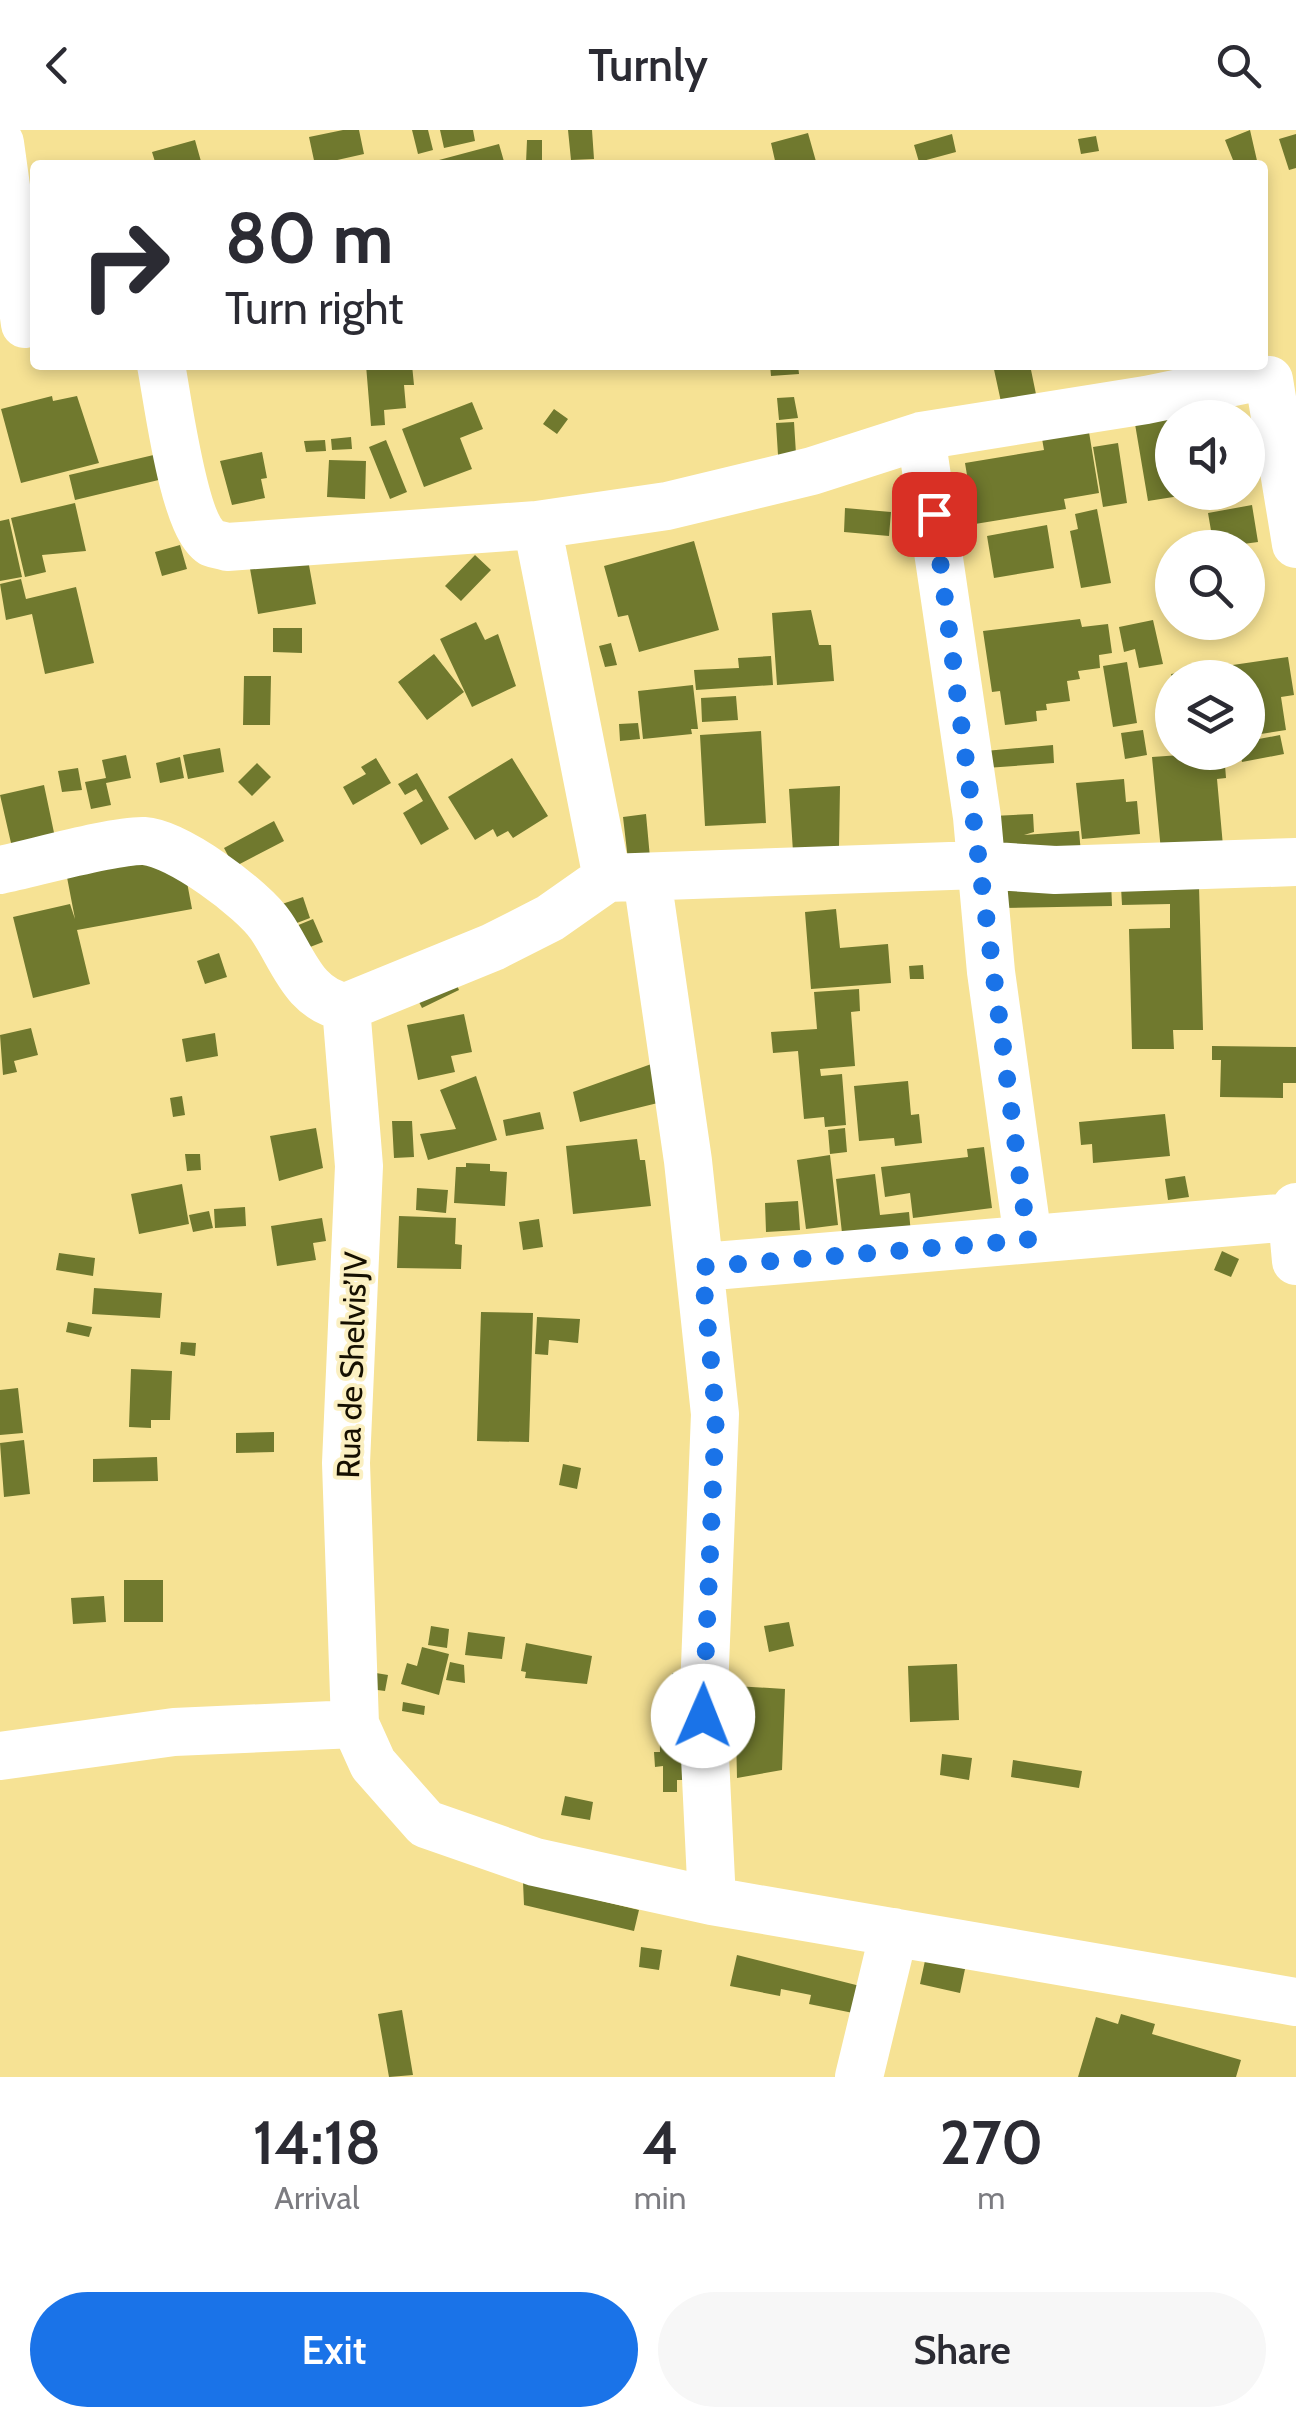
<!DOCTYPE html>
<html lang="en">
<head>
<meta charset="utf-8">
<style>
  body { margin:0; font-family:Cabin,sans-serif; background:#f7f7f7; color:#2b2b33; height:100vh; display:flex; flex-direction:column; font-size:38px; white-space:nowrap }
  * { box-sizing:border-box; margin:0 }
  p { font-size:32px; color:#7c7c81 }
  .icon { flex:none; width:55px; height:55px; fill:none; stroke:currentColor; stroke-width:2; stroke-linecap:round; stroke-linejoin:round }
  .map { position:relative; height:1947px; overflow:hidden }
  .details { display:flex; flex-direction:column; background:#fff; flex:1 }
  .details>* { flex:none }
  .banner { position:absolute; left:30px; top:30px; width:1238px; height:210px; border-radius:10px; box-shadow:0 5px 15px #0003; background:#fff; color:#2b2b33; overflow:hidden }
  .tools { position:absolute; left:1155px; top:270px; display:grid; gap:20px }
  .tools a { display:grid; place-items:center; width:110px; height:110px; border-radius:50%; background:#fff; box-shadow:0 5px 15px #0003; font-size:50px }
  .pin { position:absolute; display:grid; place-items:center; width:85px; height:85px; color:#fff; margin:-42px; border-radius:20px; box-shadow:0 5px 15px #0006 }
  .me { position:absolute; width:110px; margin:-55px; rotate:1deg; stroke-linejoin:round; filter:drop-shadow(0 0 8px #0008) }
  .turn { display:flex; align-items:center; gap:35px; height:210px; padding:0 30px; font-size:45px }
  .turn .icon { width:130px; height:130px; stroke-width:2.5 }
  .turn b { display:block; font-size:70px; line-height:85px }
  .eta { display:flex; justify-content:space-evenly; align-items:center; height:170px; text-align:center }
  .eta b { font-size:60px; font-weight:600; line-height:70px }
  .cta { display:flex; gap:20px; margin-top:auto; padding:20px 30px }
  .cta a { flex:1; height:115px; border-radius:60px; background:#1a73e8; color:#fff; font-size:40px; font-weight:600; line-height:115px; text-align:center }
  .cta a+a { background:#f7f7f7; color:#2b2b33 }
  header { display:flex; justify-content:space-between; align-items:center; height:130px; padding:0 30px; background:#fff; font-size:45px; font-weight:600 }
  .map>svg:first-child { display:block }
  .building { fill:#70792e }
  .lines { fill:none; stroke-linecap:round; stroke-linejoin:round }
  .minor { stroke:#fff; stroke-width:48 }
  .route { stroke:#1a73e8; stroke-width:18; stroke-dasharray:0 32.4 }
  .labels { text-anchor:middle; stroke-width:8; stroke-linejoin:round; paint-order:stroke }
  .street-label { font-size:32px; fill:#150f00; stroke:#fbf0c2 }
</style>
</head>
<body>
<header><svg class="icon" aria-label="back" viewBox="0 0 24 24"><path d="M15 5l-7 7 7 7"/></svg>Turnly<svg class="icon" aria-label="search" viewBox="0 0 24 24"><circle cx="10" cy="10" r="6"/><path d="M15 15l6 6"/></svg></header>
<div class="map">
<svg width="1296" height="1947" viewBox="0 0 1296 1947">
  <rect width="100%" height="100%" fill="#f6e294"/>
  <!-- building -->
  <path class="building" d="M343 0H359L364 24 315 35 309 7Z
    M412 0H428L433 20 418 24Z
    M440 0H473L475 11 444 18Z
    M568 0H592L594 29 571 30Z
    M1250 0 1258 35H1235L1225 10Z
    M808 3 817 35H776L771 13Z
    M952 4 956 22 919 32 914 15Z
    M1296 4V38L1289 40 1279 9Z
    M1096 6 1099 21 1081 24 1078 9Z
    M195 10 202 35H156L152 22Z
    M527 10H542V34L526 33Z
    M499 14 505 35H425L424 34Z
    M366 235H412L414 255H404L406 278 384 280 385 295 371 296Z
    M770 235H798L799 244 771 246Z
    M993 235H1030L1038 274 1003 281Z
    M52 266 53 271 77 266 99 333 21 353 1 279Z
    M794 267 798 288 779 290 777 268Z
    M472 272 483 299 460 308 472 339 424 357 402 299Z
    M554 279 568 289 557 304 543 294Z
    M1172 288V362L1186 365 1148 371 1135 294Z
    M794 292 796 324 778 325 776 293Z
    M1088 296 1099 363 1064 369 1066 379 975 394 965 333 1044 320 1041 303Z
    M351 307 352 319 332 320 331 309Z
    M325 310 326 321 306 322 304 311Z
    M386 310 407 362 390 369 369 317Z
    M1118 313 1127 373 1103 377 1093 317Z
    M262 322 267 348 261 349 265 368 232 375 220 331Z
    M162 323 167 348 75 370 69 345Z
    M329 330 366 331 365 369 327 367Z
    M75 373 86 421 42 425 46 442 25 447 11 388Z
    M1252 375 1258 412 1214 418 1208 383Z
    M845 378 891 382 889 406 844 402Z
    M1097 379 1111 453 1081 458 1070 401 1078 399 1075 384Z
    M9 389 22 447 0 451V391Z
    M1047 395 1054 438 994 448 987 406Z
    M694 411 719 500 639 522 628 485 618 487 604 436Z
    M180 415 187 439 162 446 155 422Z
    M307 424 316 474 258 484 249 433Z
    M475 425 491 440 461 471 445 456Z
    M21 449 26 469 76 457 94 533 45 544 32 484 6 490 0 454Z
    M811 480 819 515H831L834 551 777 555 772 483Z
    M1080 489 1082 497 1108 494 1112 523 1099 525 1100 538 1078 541 1080 549 1067 551 1070 571 1046 574 1047 580 1036 581 1037 591 1005 595 1000 561 992 562 983 501Z
    M1153 490 1163 534 1139 538 1135 519 1124 522 1119 497Z
    M476 492 485 510 498 504 516 556 472 577 440 509Z
    M273 498H302V523L273 522Z
    M611 513 617 535 605 537 599 516Z
    M434 524 464 562 427 590 398 552Z
    M771 526 773 555 696 560 694 540 739 538 738 528Z
    M1288 527 1294 565 1281 567 1286 600 1248 606V548H1172L1171 544Z
    M1127 532 1137 593 1113 597 1103 536Z
    M244 546H271L270 595H243Z
    M693 555 698 599H691L692 604 643 609 638 561Z
    M736 566 738 590 702 592 701 568Z
    M638 593 640 609 620 611 619 594Z
    M1143 600 1147 625 1125 629 1121 603Z
    M761 601 766 693 705 696 700 605Z
    M1280 605 1284 624 1242 632 1240 622H1248V611Z
    M1053 615 1054 633 986 638 985 621Z
    M220 618 224 642 188 649 183 625Z
    M1224 622 1226 648 1217 649 1223 716 1161 721 1152 627Z
    M126 625 131 648 106 653 111 675 91 679 85 652 106 648 102 630Z
    M180 627 184 648 160 653 156 633Z
    M376 628 391 653 353 675 343 657 366 644 361 637Z
    M512 628 548 686 513 708 508 701 497 707 493 699 475 710 448 667Z
    M257 633 271 647 252 666 238 652Z
    M78 638 82 660 62 662 58 641Z
    M417 643 449 699 421 715 403 683 423 671 416 659 405 665 398 654Z
    M1124 649 1126 672 1137 671 1140 704 1082 709 1076 653Z
    M44 655 57 717 14 726 0 665Z
    M840 656 839 718 793 722 789 659Z
    M646 684 650 728 628 730 623 687Z
    M1033 684 1034 702 1024 705 1079 701 1081 723 1026 727V714L994 716 993 686Z
    M274 691 284 711 234 737 224 718Z
    M181 720 192 779 77 800 90 854 33 868 13 787 70 774 75 789 66 742Z
    M1111 751 1112 776 1002 778 1001 753Z
    M1199 756 1203 900H1173L1174 919H1132L1129 799 1170 798V774L1122 775 1121 757Z
    M303 767 310 788 289 796 282 774Z
    M836 779 840 818 888 814 891 853 811 859 805 782Z
    M313 789 323 812 305 819 296 796Z
    M219 823 227 847 205 854 197 831Z
    M923 835 924 849H910L909 836Z
    M451 842 459 860 422 878 413 860Z
    M859 859 860 881 851 882 855 936 820 939 821 946 842 944 846 995 825 997 824 987 804 989 798 921 773 923 771 902 817 899 814 862Z
    M464 884 472 922 451 926 455 942 418 950 407 895Z
    M31 898 38 925 14 931 17 942 3 945 0 905Z
    M215 903 218 926 186 932 182 909Z
    M1212 916 1296 917V953H1283V968L1220 967 1221 930H1212Z
    M657 932 666 971 580 992 573 962Z
    M476 946 497 1010 428 1030 420 1004 456 999 440 960Z
    M908 951 911 985 919 984 922 1013 895 1016 894 1008 859 1011 854 956Z
    M182 966 185 985 173 987 170 968Z
    M540 982 544 999 506 1006 503 990Z
    M1165 984 1170 1026 1093 1033 1092 1014 1081 1015 1079 992Z
    M392 991H412L414 1027 394 1028Z
    M316 998 323 1038 279 1051 270 1006Z
    M845 998 847 1022 830 1024 828 1000Z
    M637 1009 640 1030H645L651 1076 573 1084 566 1016Z
    M984 1017 992 1078 913 1088 910 1063 885 1067 881 1037 968 1027 967 1019Z
    M185 1024H200L201 1040 187 1041Z
    M830 1025 838 1095 806 1099 797 1030Z
    M466 1033 490 1034V1041L507 1042 505 1076 454 1073 456 1037H466Z
    M875 1044 880 1085 909 1082 911 1104 843 1112 836 1049Z
    M1185 1046 1189 1067 1168 1070 1165 1049Z
    M182 1054 189 1094 139 1104 131 1064Z
    M417 1058 448 1060 446 1083 416 1080Z
    M798 1071 800 1100 766 1102 765 1073Z
    M245 1077 246 1096 215 1098 214 1079Z
    M209 1081 213 1098 193 1102 189 1085Z
    M399 1086 456 1088 455 1114 462 1115 461 1139 397 1138Z
    M322 1088 326 1111 313 1113 316 1130 277 1136 271 1096Z
    M539 1089 543 1117 523 1120 519 1092Z
    M1222 1121 1239 1129 1231 1147 1214 1140Z
    M59 1123 95 1128 93 1146 56 1140Z
    M94 1158 162 1163 160 1188 92 1184Z
    M481 1182 533 1183 529 1312 477 1311Z
    M537 1187 580 1189 578 1213 549 1210 548 1225 535 1224Z
    M68 1192 92 1197 89 1207 66 1202Z
    M181 1212 196 1213 195 1226 180 1224Z
    M131 1239 172 1241 170 1290H151V1298L129 1297Z
    M18 1258 23 1303 0 1305V1260Z
    M274 1302V1322L236 1323V1303Z
    M24 1310 30 1364 4 1367 0 1313Z
    M157 1327 158 1351 93 1352V1329Z
    M563 1334 581 1338 577 1359 559 1355Z
    M124 1450H163V1492H124Z
    M104 1466 106 1492 73 1494 71 1468Z
    M789 1492 794 1516 769 1522 764 1496Z
    M431 1496 449 1499 447 1518 428 1515Z
    M468 1502 505 1507 502 1529 465 1525Z
    M526 1513 592 1526 587 1554 525 1548 526 1542 521 1541Z
    M422 1517 449 1524 439 1565 401 1554 407 1533 417 1536Z
    M450 1532 464 1535 465 1553 446 1550Z
    M957 1534 959 1590 910 1592 908 1536Z
    M364 1541 388 1545 385 1561 362 1558Z
    M672 1543 688 1545 686 1573 670 1572Z
    M735 1556 785 1559 782 1640 737 1648Z
    M403 1572 425 1576 424 1585 402 1581Z
    M659 1577H688L689 1650H677V1662H663V1636L655 1637 654 1622H660Z
    M942 1624 972 1628 969 1650 940 1645Z
    M1013 1630 1082 1641 1079 1658 1011 1647Z
    M565 1666 593 1672 590 1690 561 1685Z
    M523 1752 639 1780 634 1801 524 1775Z
    M641 1817 662 1820 659 1840 639 1837Z
    M737 1825 864 1857 858 1884 809 1874 811 1865 781 1859 780 1866 730 1856Z
    M926 1826 965 1839 960 1863 920 1854Z
    M402 1880 413 1945 389 1947 378 1884Z
    M1121 1884 1155 1894 1152 1904 1241 1930 1236 1947H1078L1096 1887 1118 1894Z"/>
  <g class="lines">
    <!-- minor -->
    <path class="minor" d="M0 13 25 194
      M161 235C168 270 183 395 212 413 217 415 222 415 227 417L537 395 667 376 812 341 921 306 1146 270 1248 249 1269 250 1296 414
      M921 306 977 687 991 842 1028 1109
      M537 395 607 748
      M0 740C34 733 114 710 144 711 177 713 253 769 271 796 293 828 303 870 346 877L493 817 550 788 607 748 979 735 1055 740 1296 732
      M647 748 688 1031 715 1284 703 1586 712 1771
      M346 877 359 1036 346 1333 355 1594
      M1296 1077 1292 1087 1296 1131
      M702 1137 1292 1087
      M0 1626 174 1602 355 1594 373 1634 426 1694 535 1732 712 1771 1296 1872
      M859 1947 894 1802"/>
  </g>
  <g class="lines">
    <!-- route -->
    <path class="route" d="M703 1586 716 1284 702 1137 1028 1110 934 384"/>
  </g>
  <g class="labels">
    <!-- street labels -->
    <g class="street-label">
      <text transform="translate(352 1235) rotate(-88)" y="11">Rua de Shelvis’JV</text>
    </g>
  </g>
</svg>
<div class="tools">
<a><svg class="icon" aria-label="sound" viewBox="0 0 24 24"><path d="M4 9h4l5-4v14l-5-4H4zM17 9q2 3 0 6"/></svg></a>
<a><svg class="icon" aria-label="search" viewBox="0 0 24 24"><circle cx="10" cy="10" r="6"/><path d="M15 15l6 6"/></svg></a>
<a><svg class="icon" aria-label="layers" viewBox="0 0 24 24"><path d="M12 4l9 5-9 5-9-5zM3 14l9 5 9-5"/></svg></a>
</div>
<div class="pin" style="left:934px;top:384px;background:#d93025"><svg class="icon" aria-label="arrive" viewBox="0 0 24 24"><path d="M6 21V4h12l-3 4 3 4H6"/></svg></div>
<svg class="me" style="left:703px;top:1586px" viewBox="-20 -20 40 40"><circle r="19" fill="#fff"/><path d="M0-13L10 11 0 6-10 11z" fill="#1a73e8"/></svg>
<div class="banner">
<div class="turn"><svg class="icon" aria-label="right" viewBox="0 0 24 24"><path d="M7 20v-9h11M14 6l5 5-5 5"/></svg><div><b>80 m</b>Turn right</div></div>
</div>
</div>
<section class="details">
<div class="eta">
<div><b>14:18</b><p>Arrival</p></div>
<div><b>4</b><p>min</p></div>
<div><b>270</b><p>m</p></div>
</div>
<div class="cta"><a>Exit</a><a>Share</a></div>
</section>
</body>
</html>
